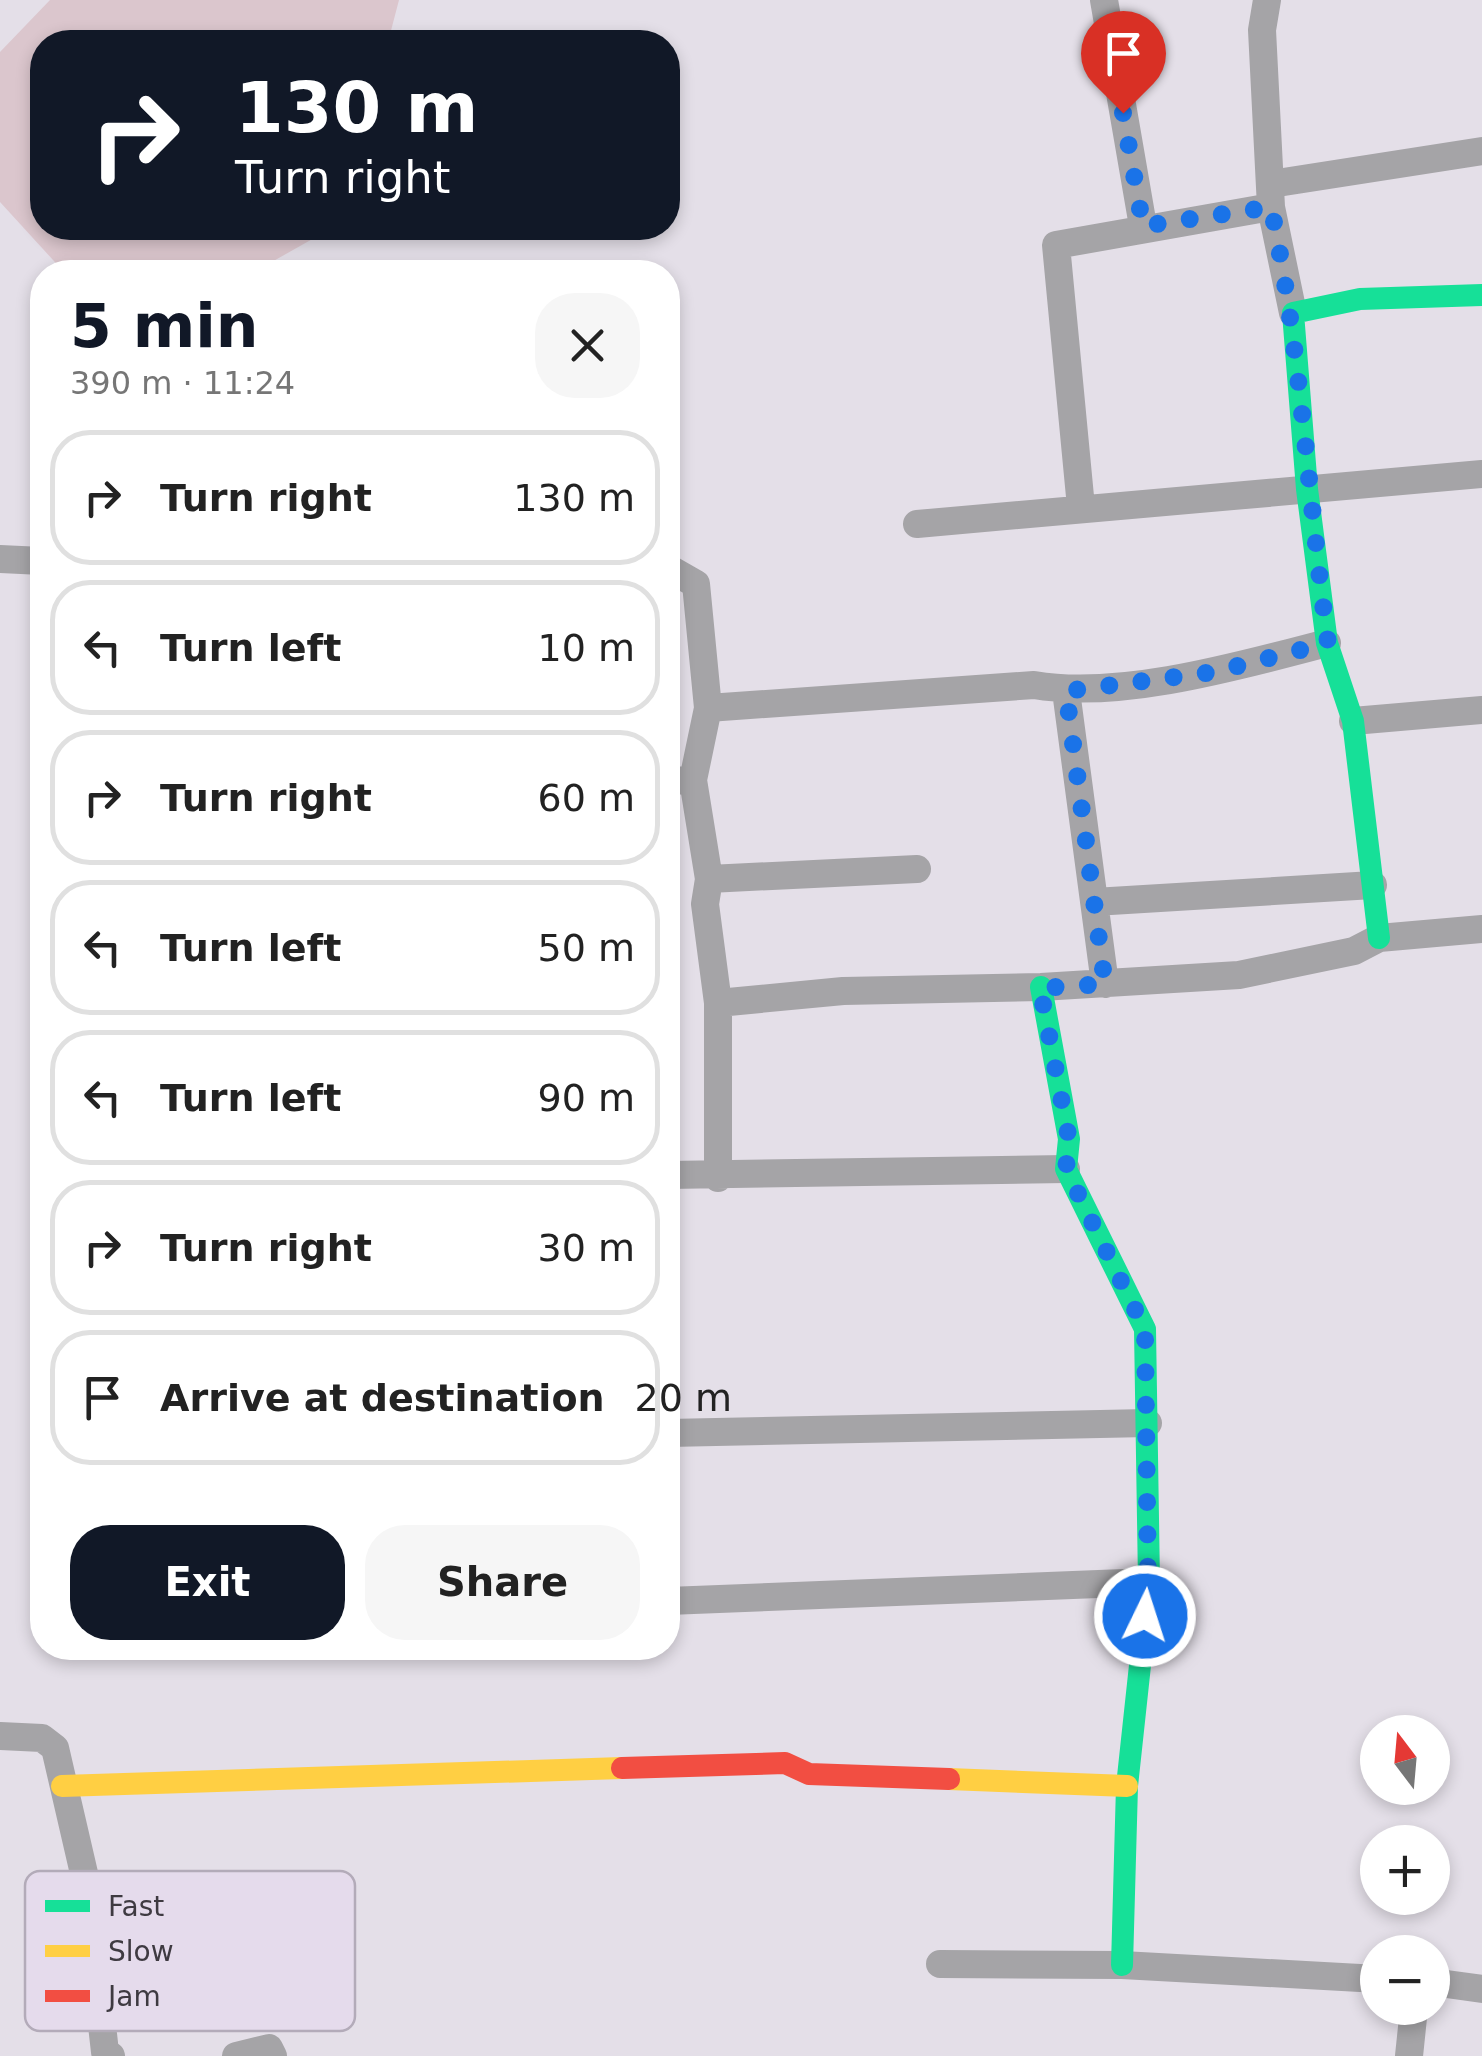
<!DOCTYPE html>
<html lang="en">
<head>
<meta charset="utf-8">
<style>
  body { margin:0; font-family:"DejaVu Sans",sans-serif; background:#f6f6f6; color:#222; height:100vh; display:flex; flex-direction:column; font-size:38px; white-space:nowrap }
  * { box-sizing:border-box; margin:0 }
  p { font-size:32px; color:#767676 }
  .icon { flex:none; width:55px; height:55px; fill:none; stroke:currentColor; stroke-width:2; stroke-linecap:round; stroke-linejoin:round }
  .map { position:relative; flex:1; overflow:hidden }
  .sheet { position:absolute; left:30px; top:260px; width:650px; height:1400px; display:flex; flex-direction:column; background:#fff; border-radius:40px; box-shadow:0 5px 15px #0003 }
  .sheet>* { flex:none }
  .hud { position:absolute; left:30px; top:30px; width:650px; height:210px; border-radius:40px; box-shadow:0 5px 15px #0003; background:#111827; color:#fff; overflow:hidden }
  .needle { width:65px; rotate:344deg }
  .buttons { position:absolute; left:1360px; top:1715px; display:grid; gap:20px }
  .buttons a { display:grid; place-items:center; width:90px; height:90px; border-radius:50%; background:#fff; box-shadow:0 5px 15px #0003; font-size:50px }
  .pin { position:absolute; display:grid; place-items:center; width:85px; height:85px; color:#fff; margin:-102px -42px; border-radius:50% 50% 50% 0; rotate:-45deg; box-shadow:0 0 10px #0007 }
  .pin .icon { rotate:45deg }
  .me { position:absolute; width:110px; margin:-55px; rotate:4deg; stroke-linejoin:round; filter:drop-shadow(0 0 8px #0008) }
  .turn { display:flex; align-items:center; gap:35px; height:210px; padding:0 40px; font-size:45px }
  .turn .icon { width:130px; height:130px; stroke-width:2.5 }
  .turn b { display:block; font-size:70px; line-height:85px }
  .round { display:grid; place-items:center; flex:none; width:105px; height:105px; border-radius:40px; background:#f6f6f6 }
  .head { display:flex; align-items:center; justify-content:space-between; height:170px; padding:0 40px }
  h1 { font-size:60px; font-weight:700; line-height:75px; color:#111827 }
  .action { display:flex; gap:20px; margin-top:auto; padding:20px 40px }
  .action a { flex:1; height:115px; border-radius:40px; background:#111827; color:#fff; font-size:40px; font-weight:700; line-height:115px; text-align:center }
  .action a+a { background:#f6f6f6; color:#222 }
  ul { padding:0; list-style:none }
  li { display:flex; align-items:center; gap:30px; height:135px; margin:0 20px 15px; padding:0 20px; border:5px solid #e0e0e0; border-radius:40px }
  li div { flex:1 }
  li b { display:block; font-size:38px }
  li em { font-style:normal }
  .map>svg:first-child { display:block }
  .green { fill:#dbc6cd }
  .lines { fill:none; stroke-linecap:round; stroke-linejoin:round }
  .street { stroke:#a5a4a7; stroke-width:28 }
  .fast { stroke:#16e098; stroke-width:22 }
  .slow { stroke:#ffcf43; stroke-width:22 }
  .jam { stroke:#f24e42; stroke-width:22 }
  .route { stroke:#1a73e8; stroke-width:18; stroke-dasharray:0 32.4 }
  .key { fill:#e5dbec; stroke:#b3abb9; stroke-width:2.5 }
  .key-label { font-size:28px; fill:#3e3a41 }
</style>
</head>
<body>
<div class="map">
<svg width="1482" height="2056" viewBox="0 0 1482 2056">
  <rect width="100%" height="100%" fill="#e4dfe8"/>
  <!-- green -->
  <path class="green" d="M50 0H399L388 42H42V228H332L254 272H64L0 202V52Z"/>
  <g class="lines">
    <!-- street -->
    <path class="street" d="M1104 0 1143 226
      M1267 0 1262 30 1271 207 1293 313
      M1271 184 1482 151
      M1081 507 1056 245 1271 207
      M917 524 1482 474
      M0 559 42 561
      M668 568 696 584 708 708 693 780 709 879 705 904 718 1003V1178
      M1066 691 1105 984
      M708 708 1034 685C1121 700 1242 665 1327 643
      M1353 721 1482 710
      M668 781 693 780
      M709 879 917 869
      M1094 902 1373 885
      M718 1003 843 991 1041 987 1239 975 1354 951 1379 938 1482 929
      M668 1175 1066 1169
      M668 1433 1148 1423
      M668 1601 1149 1582
      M0 1736 42 1738 55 1748 86 1882 105 2052 111 2056
      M940 1964 1122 1965 1378 1979
      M1432 1982 1482 1989
      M236 2056 269 2048 273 2056
      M1409 2056 1414 2008"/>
    <!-- fast -->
    <path class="fast" d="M1379 938 1353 721 1327 643 1307 489 1293 313 1360 299 1482 295
      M1041 987 1069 1139 1066 1169 1145 1329 1149 1582 1127 1786 1122 1965"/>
    <!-- slow -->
    <path class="slow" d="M949 1779 1127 1786
      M62 1786 622 1768"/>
    <!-- jam -->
    <path class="jam" d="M622 1768 785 1763 809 1774 949 1779"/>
  </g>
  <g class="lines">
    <!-- route -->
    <path class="route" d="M1123 113 1143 226 1271 207C1301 351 1308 497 1328 643L1214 672 1066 691 1105 984 1040 988 1069 1139 1066 1169 1145 1330 1148 1582 1145 1616"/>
  </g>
  <!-- legend -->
  <rect x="25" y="1871" width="330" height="160" rx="15" class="key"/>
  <rect x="45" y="1900" width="45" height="12" fill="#16e098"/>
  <rect x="45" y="1945" width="45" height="12" fill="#ffcf43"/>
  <rect x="45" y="1990" width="45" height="12" fill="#f24e42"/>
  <g class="key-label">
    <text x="108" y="1916">Fast</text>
    <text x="108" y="1961">Slow</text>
    <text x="108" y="2006">Jam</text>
  </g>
</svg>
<div class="buttons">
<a><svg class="needle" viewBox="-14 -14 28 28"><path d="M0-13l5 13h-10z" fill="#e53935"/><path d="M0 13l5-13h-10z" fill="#767676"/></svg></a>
<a>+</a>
<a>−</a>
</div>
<div class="pin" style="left:1123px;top:113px;background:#d93025"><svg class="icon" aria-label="arrive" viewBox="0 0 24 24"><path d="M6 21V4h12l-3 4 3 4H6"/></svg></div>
<svg class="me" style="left:1145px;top:1616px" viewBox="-20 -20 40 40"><circle r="17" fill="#1a73e8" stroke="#fff" stroke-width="3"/><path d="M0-11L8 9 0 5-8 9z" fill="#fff"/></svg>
<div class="hud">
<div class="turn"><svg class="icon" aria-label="right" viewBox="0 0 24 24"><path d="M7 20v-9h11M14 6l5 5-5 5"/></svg><div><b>130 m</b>Turn right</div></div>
</div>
<section class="sheet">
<div class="head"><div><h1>5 min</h1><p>390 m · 11:24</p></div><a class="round"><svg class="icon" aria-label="close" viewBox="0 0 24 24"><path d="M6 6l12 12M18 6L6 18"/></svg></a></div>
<ul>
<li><svg class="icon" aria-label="right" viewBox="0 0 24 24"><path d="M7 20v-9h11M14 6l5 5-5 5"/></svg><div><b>Turn right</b></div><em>130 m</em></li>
<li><svg class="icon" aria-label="left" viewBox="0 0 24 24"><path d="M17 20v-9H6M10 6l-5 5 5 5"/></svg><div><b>Turn left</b></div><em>10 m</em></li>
<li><svg class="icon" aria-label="right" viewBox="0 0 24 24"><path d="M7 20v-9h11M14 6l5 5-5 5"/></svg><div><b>Turn right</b></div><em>60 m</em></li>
<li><svg class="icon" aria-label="left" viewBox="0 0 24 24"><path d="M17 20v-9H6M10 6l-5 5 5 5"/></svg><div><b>Turn left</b></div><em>50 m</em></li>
<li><svg class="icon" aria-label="left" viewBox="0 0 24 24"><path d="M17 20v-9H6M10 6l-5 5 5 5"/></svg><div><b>Turn left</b></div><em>90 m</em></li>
<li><svg class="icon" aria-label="right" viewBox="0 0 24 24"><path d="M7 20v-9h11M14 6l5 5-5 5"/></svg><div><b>Turn right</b></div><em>30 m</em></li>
<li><svg class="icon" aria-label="arrive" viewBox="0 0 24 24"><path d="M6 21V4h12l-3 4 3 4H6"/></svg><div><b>Arrive at destination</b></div><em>20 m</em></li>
</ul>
<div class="action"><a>Exit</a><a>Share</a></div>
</section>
</div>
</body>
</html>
